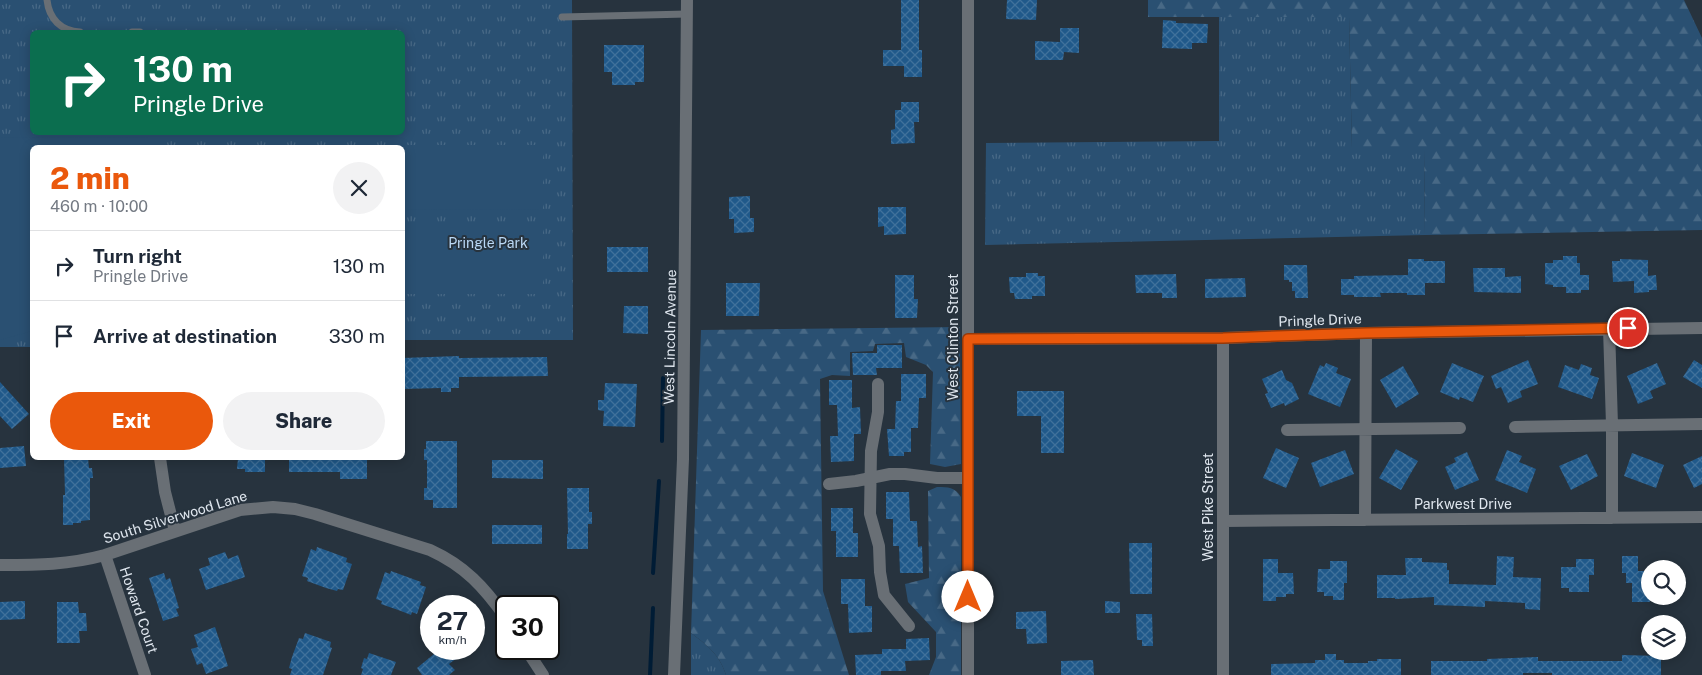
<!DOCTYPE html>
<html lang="en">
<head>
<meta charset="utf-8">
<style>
  body { margin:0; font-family:"Public Sans",sans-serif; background:#f2f2f3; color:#1f2937; height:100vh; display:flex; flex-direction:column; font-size:19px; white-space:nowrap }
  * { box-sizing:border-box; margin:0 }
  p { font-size:16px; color:#747a83 }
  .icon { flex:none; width:28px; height:28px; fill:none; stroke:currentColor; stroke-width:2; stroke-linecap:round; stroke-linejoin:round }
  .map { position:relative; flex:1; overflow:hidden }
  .panel { position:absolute; left:30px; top:145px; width:375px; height:315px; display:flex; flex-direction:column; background:#fff; border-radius:8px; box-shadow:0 2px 12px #0003 }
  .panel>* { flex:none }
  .hud { position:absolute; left:30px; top:30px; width:375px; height:105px; border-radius:8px; box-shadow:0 2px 12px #0003; background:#0b6e4f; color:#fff; overflow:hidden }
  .buttons { position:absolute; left:1641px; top:560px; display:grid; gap:10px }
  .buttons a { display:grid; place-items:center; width:45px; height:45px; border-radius:50%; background:#fff; box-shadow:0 2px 12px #0003; font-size:25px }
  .speed { position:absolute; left:420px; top:595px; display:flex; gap:10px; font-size:25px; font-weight:700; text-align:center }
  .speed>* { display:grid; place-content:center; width:65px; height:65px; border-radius:50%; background:#fff; box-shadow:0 2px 12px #0003; line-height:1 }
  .speed small { font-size:12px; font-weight:400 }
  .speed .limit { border:2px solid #111; border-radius:8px; background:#fff; color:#111 }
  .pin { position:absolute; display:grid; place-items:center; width:42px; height:42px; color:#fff; margin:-21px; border:2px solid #fff; border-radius:50%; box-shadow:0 1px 5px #0007 }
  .me { position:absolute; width:55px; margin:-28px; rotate:0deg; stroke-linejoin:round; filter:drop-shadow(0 0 4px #0008) }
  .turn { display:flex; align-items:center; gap:18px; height:105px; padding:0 20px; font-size:22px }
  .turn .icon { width:65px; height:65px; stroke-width:2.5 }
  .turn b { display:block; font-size:35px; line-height:42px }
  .round { display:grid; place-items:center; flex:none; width:52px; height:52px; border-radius:26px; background:#f2f2f3 }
  .head { display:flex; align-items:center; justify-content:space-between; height:85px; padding:0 20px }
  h1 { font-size:30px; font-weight:800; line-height:38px; color:#ea580c }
  .button { display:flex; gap:10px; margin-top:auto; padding:10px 20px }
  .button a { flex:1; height:58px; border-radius:30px; background:#ea580c; color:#fff; font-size:20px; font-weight:800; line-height:58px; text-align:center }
  .button a+a { background:#f2f2f3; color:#1f2937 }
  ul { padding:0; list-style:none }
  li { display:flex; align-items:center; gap:15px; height:70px; padding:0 20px; border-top:1px solid #e0e1e3 }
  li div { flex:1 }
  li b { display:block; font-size:19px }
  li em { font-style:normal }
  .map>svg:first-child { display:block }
  .grass { fill:url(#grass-tufts); fill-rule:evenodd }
  .forest { fill:url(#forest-firs) }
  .pitch { fill:#2a5072 }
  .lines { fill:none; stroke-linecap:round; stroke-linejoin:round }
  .stream { stroke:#001c35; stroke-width:4 }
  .building { fill:url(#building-cross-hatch) }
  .service { stroke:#696f75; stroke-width:7 }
  .minor { stroke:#696f75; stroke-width:12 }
  .tertiary { stroke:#696f75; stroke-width:12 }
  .route-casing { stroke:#983908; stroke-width:12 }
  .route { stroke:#ea580c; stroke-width:9 }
  .labels { text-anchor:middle; stroke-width:4; stroke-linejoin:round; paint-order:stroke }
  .park-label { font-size:14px; fill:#bad8f5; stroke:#27333e }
  .street-label { font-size:14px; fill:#dfe6ee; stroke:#27333e }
</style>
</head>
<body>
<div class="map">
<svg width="1702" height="675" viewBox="0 0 1702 675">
  <defs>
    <pattern id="grass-tufts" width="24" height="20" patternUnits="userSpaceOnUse" patternTransform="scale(1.25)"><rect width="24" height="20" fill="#2a5072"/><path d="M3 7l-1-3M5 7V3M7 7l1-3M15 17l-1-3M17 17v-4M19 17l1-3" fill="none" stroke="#486986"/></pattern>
    <pattern id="forest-firs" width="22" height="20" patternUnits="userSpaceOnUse" patternTransform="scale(1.25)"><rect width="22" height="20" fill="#2a5072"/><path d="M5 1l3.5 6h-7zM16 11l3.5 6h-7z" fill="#486986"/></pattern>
    <pattern id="building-cross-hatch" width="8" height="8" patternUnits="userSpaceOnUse" patternTransform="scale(1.25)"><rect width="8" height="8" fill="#20598a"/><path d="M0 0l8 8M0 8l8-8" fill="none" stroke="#40719b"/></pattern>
  </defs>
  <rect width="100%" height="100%" fill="#27333e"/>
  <!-- grass -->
  <path class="grass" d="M0 0H572L573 340H403L402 148H32V347H0ZM32 32H402V132H32Z
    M1219 17H1349L1352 148H1424L1425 235 985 245 986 143 1219 141Z
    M691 633C707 645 720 655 726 675H691Z"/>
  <!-- forest -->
  <path class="forest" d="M1148 0H1684L1702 38V230L1425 235 1424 149 1352 148 1349 17H1148Z
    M960 327 961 464 945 467 930 464 933 372 926 365 906 357 904 343 875 344 873 351 850 352V376L832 375 820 379 823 591 849 675H726C720 655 707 645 691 633L701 330Z
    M937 487C948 487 955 487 961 497V675H929L936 657V632L908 602 905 584 929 578 928 491Z"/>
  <!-- pitch -->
  <path class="pitch" d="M0 137 149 138V147L32 148V331L0 340Z
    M395 145H543V209L403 210 402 148 395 147Z
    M402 228H543V294H403Z"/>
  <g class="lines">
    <!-- stream -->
    <path class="stream" d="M662 441 663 378
      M653 573 659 481
      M650 675 653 608"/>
  </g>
  <!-- building -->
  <path class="building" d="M901 0H919V50H922V77H904V66H883V50H901Z
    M1007 0H1037L1036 20 1006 19Z
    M1163 20 1176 21V23L1208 24 1207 43H1192V49L1162 48Z
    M1060 28H1079V53L1064 52 1063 60H1035V41L1060 42Z
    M604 45H644V82H635V85H612V72H604Z
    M901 102H919V122H914L915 143 891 144V130L895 129V110H901Z
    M750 196V218H754V232L734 233V219H729V197Z
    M878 207H906V234L884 235V226L878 227Z
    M607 247H648V272H607Z
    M1563 256H1577V263H1580V275H1589V290H1581V293H1566V287H1553V285L1545 284V263H1553V260H1563Z
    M1408 259H1424V261H1445V283H1425V295H1407V293H1380L1381 297H1354V295H1341V279H1354V276L1408 275Z
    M1620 259 1648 260V276L1656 275 1657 290H1649V292L1634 293V281L1613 282 1612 261H1620Z
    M1284 265H1307L1308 298H1295V291H1292V282H1289V280H1284Z
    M1473 268H1505V277L1521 276V293L1474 292Z
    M1026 273H1038V276H1045V296H1032V299H1015L1014 293H1010L1009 277H1026Z
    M1176 274 1177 298H1162V293H1136L1135 275Z
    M895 275H914V299H918L917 318H895Z
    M1245 278 1246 297 1205 298V279Z
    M726 283H760L759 316H726Z
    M624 306H648V334L623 333Z
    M877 345H902V368H876L877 375H853L852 353H877Z
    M459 356V358L547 357 548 376 459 377V388H451V392H441V388L402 389V358Z
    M1528 360 1538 384 1520 391 1522 397 1508 403 1501 387 1496 389 1491 376Z
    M1694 360 1702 365V388L1683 377Z
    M1326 363 1338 368 1336 373 1351 379 1340 407 1308 394 1320 365 1324 367Z
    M1452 363 1484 376 1473 402 1460 397 1459 400 1440 392Z
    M1657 363 1666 384 1650 391 1653 398 1638 404 1627 376Z
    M1581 364 1592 368 1590 375 1599 378 1592 399 1558 387 1565 365 1579 370Z
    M1403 366 1419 394 1396 408 1380 380Z
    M1282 370 1286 380 1292 383 1299 399 1285 406 1284 403 1271 408 1265 394 1268 393 1262 379Z
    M901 374H926V398H919L918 428H911V452H904V456H889L887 429H895L896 401H901Z
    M829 380H852V408L860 407 861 434H854V461L831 462 830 436H838L837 405H829Z
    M0 382 29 414 12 429 0 416Z
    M605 383 637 384 635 427 603 426 604 411 598 410V400H604Z
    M1017 391H1064V453H1041V416H1017Z
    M426 441H457V508H433V500H424V488H427V460H424V449H426Z
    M24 446 26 466 0 468V448Z
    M1276 448 1299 458 1286 488 1263 478Z
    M1396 449 1418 461 1401 490 1379 478Z
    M1345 450 1354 474 1320 487 1311 463Z
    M1507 450 1522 456 1519 462 1536 469 1527 493 1495 480Z
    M1467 452 1479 480 1455 490 1445 467 1456 462 1454 458Z
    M1632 453 1664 465 1656 488 1624 476Z
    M1587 454 1598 476 1571 490 1559 466Z
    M1702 456V484L1694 488 1683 465Z
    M64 458H88L89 468H92L93 478H90V520L81 521V523H73V525H63V495H65Z
    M238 458H265V472H245V469H237Z
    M289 458H367V479H340V472H289Z
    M492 460H543V479L492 478Z
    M567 488H589V512H592V524H588V549H567V534H568Z
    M886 492H909L910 521H917L918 547 922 546 923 573H900L899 546H893V519H886Z
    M831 508H853V533H858V557H836V531H831Z
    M492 525H542V544H492Z
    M1129 543H1152V594H1130Z
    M317 547 347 558 346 562 352 564 343 590 338 589 337 591 326 588 307 581 308 578 302 576 311 549 316 551Z
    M225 552 228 559 238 555 245 577 206 590 199 569 210 565 208 558Z
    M1497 556 1514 557 1513 577 1541 578 1540 610 1525 609V603L1485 601V607L1463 606 1434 605V597L1395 599V598H1377V575H1406L1405 558H1422V562L1447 563V570H1449V584L1496 585Z
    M1622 556H1638V571H1650V602H1632V583H1626V573H1622Z
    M1263 559H1278V573H1293L1294 594H1286V597H1276V601H1263Z
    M1576 559H1594V575H1589V592H1569V588H1561V567H1576Z
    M1330 561H1347V583H1344V600H1333V596H1324V592H1317L1318 569H1330Z
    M391 571 421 582 420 585 426 587 417 614 412 612 411 615 401 611 381 604 382 601 376 599 385 572 390 574Z
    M164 573 166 580 170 578 179 608 176 609 179 616 163 621 149 578Z
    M841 579H865V606H872V632L849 633 848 604H841Z
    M25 601V619L0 620V602Z
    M1105 601 1120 602V613H1105Z
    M57 602H78L79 613H86L87 631H79L80 643H57Z
    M1046 611 1047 643 1027 644 1026 629H1016V612Z
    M1136 614H1152L1153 646H1142V640H1137Z
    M215 627 228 666 206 674 202 663 197 665 191 649 198 647 194 635Z
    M305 633 331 642 330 647 332 648 323 675H290L292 669 289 668 292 657 299 638 303 639Z
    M929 638 930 660 905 661 906 671H881V675H856L855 655 882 654V649H906V639Z
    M440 649H469L449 664 455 670 449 675H422L417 668Z
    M369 653 396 662 391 675H361L363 669 361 668 364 658 367 659Z
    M1325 654H1336V660H1344V663H1368V661H1377V659H1401V675H1271V664L1315 663V660H1325Z
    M1622 655 1661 656V675H1552V673H1523V675H1431V661H1487V659L1538 657V661H1622Z
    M1093 660 1094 675H1061V661Z"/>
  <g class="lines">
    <!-- service -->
    <path class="service" d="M47 0C49 19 61 31 80 32
      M562 17 687 14
      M132 32H140"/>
    <!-- minor -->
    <path class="minor" d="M1609 328 1612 425V518
      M1223 338V675
      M968 339 1223 338 1366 333 1702 328
      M878 384V412L871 451 870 514 879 546 880 572 884 595 909 626
      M1515 427 1702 424
      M1287 430 1460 428
      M160 458 165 492 175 531
      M829 484 856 481 890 474H905L937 478H968
      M1365 520 1366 333
      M1224 521 1702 517
      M105 555 145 675
      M0 565C38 565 68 565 105 555L240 510 273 507 295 509 315 514 430 550C465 566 484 587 506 618
      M526 649 543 675
      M968 675V0"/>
    <!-- tertiary -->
    <path class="tertiary" d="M674 675 683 459 687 0"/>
  </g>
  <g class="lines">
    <!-- route casing -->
    <g class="route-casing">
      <path id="route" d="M968 597V339L1223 338 1366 333 1628 328"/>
    </g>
    <!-- route -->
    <use href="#route" class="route"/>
  </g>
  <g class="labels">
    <!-- park labels -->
    <g class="park-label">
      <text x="488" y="248">Pringle Park</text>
    </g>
    <!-- street labels -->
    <g class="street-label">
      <text transform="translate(1320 320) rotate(-2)" y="5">Pringle Drive</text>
      <text transform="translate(670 337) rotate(-89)" y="5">West Lincoln Avenue</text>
      <text transform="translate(953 337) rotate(-90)" y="5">West Clinton Street</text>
      <text x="1463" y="509">Parkwest Drive</text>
      <text transform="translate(1208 507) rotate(-90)" y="5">West Pike Street</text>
      <text transform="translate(175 517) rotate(-17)" y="5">South Silverwood Lane</text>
      <text transform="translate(139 610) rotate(71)" y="5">Howard Court</text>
    </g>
  </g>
</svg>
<div class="buttons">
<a><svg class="icon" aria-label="search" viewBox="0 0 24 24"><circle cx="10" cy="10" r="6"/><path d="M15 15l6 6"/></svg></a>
<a><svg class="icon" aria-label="layers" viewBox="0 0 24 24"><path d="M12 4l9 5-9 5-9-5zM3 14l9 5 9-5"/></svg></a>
</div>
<div class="speed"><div>27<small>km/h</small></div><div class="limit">30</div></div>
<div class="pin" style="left:1628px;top:328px;background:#d93025"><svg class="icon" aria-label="arrive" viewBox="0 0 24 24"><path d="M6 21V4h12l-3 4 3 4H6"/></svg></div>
<svg class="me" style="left:968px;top:597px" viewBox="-20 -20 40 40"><circle r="19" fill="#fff"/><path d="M0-13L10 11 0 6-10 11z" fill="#ea580c"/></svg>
<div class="hud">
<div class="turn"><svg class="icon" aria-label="right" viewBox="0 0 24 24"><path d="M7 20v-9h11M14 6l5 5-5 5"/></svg><div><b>130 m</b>Pringle Drive</div></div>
</div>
<section class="panel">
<div class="head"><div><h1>2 min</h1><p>460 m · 10:00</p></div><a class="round"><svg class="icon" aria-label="close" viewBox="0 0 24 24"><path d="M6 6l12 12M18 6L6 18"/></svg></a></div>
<ul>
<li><svg class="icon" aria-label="right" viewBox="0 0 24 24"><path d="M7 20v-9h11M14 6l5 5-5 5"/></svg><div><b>Turn right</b><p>Pringle Drive</p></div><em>130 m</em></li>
<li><svg class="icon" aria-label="arrive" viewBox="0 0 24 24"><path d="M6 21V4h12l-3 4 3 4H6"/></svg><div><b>Arrive at destination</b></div><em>330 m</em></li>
</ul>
<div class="button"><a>Exit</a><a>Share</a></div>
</section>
</div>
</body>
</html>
